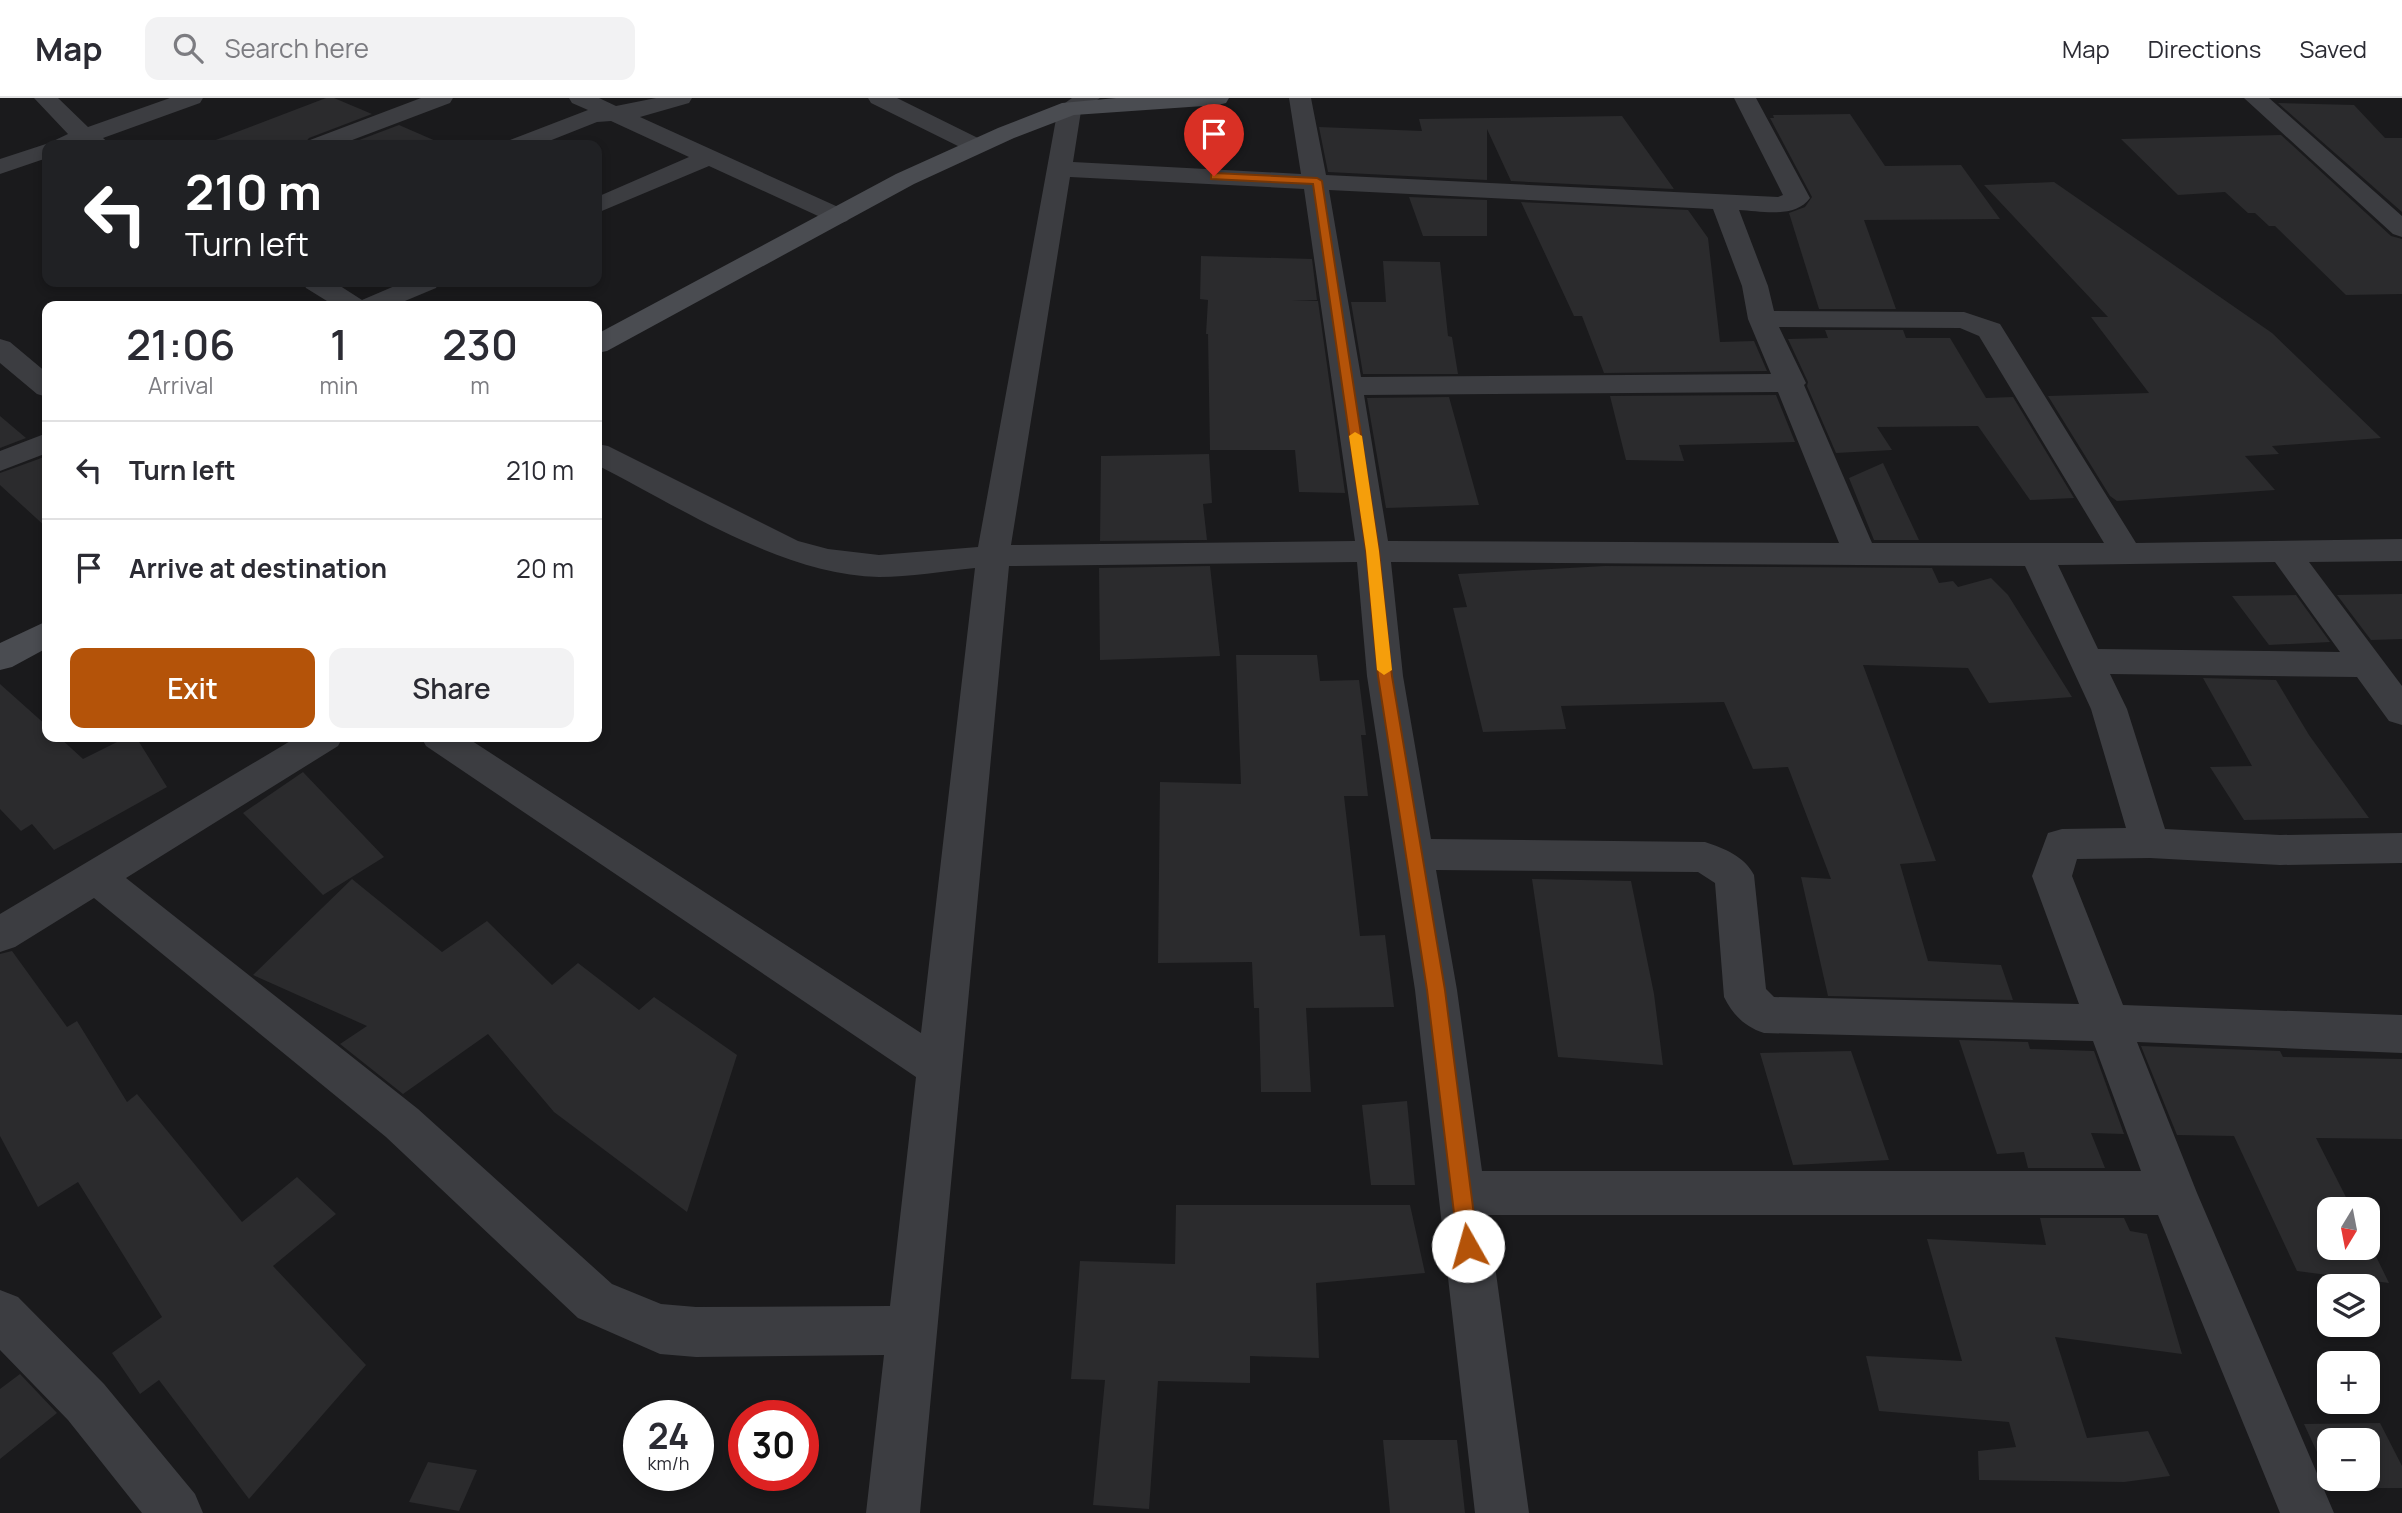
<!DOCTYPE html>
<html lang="en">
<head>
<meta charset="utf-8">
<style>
  body { margin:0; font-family:Manrope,sans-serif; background:#f2f2f3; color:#2b2b33; height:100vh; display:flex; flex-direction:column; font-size:26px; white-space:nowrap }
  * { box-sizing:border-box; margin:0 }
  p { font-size:23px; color:#7c7c81 }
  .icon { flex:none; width:38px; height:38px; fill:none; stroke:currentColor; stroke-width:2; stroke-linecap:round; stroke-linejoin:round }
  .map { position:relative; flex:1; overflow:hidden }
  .panel { position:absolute; left:42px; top:203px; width:560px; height:441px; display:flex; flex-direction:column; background:#fff; border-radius:14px; box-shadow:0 4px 10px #0003 }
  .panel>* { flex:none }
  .guide { position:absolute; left:42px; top:42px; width:560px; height:147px; border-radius:14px; box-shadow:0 4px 10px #0003; background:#202124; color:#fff; overflow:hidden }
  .needle { width:46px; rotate:190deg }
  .controls { position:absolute; left:2317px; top:1099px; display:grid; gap:14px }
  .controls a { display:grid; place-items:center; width:63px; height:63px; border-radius:14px; background:#fff; box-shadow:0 4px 10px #0003; font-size:35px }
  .speed { position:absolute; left:623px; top:1302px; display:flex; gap:14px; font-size:35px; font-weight:700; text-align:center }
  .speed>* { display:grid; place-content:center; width:91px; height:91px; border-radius:50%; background:#fff; box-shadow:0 4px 10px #0003; line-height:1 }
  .speed small { font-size:18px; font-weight:400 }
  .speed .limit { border:10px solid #d22; background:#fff; color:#111 }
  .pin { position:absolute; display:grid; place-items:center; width:60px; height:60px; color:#fff; margin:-72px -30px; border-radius:50% 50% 50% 0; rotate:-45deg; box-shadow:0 0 7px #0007 }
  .pin .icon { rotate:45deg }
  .me { position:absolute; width:77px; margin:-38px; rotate:353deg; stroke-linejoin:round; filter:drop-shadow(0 0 5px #0008) }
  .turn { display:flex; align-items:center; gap:24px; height:147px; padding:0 28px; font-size:32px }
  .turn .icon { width:91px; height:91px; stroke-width:2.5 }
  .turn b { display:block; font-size:49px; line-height:60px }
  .eta { display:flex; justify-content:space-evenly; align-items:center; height:119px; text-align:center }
  .eta b { font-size:42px; font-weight:600; line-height:49px }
  .primary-button { display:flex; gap:14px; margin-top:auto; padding:14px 28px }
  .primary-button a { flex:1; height:80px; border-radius:14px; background:#b45309; color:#fff; font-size:28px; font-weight:600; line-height:80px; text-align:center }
  .primary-button a+a { background:#f2f2f3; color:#2b2b33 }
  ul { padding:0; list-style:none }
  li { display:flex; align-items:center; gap:21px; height:98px; padding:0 28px; border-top:2px solid #e1e1e2 }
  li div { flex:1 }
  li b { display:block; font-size:26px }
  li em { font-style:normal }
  header { display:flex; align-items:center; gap:42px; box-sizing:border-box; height:98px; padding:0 35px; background:#fff; border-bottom:2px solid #e1e1e2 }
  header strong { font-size:33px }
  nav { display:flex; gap:38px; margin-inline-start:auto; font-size:24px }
  .search { width:490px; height:63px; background:#f2f2f3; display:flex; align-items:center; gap:18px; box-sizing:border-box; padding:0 24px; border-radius:14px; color:#7c7c81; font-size:26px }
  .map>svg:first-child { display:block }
  .building { fill:#2b2b2d }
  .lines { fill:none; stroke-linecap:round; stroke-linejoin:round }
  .street { fill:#3c3d41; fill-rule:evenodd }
  .secondary { fill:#4a4c51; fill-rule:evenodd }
  .route { fill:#b45309; stroke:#753606; stroke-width:2 }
  .slow { fill:#f59e0b }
</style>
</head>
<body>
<header>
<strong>Map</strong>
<div class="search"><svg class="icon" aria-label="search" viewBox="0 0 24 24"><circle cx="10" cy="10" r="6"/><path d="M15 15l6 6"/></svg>Search here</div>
<nav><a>Map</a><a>Directions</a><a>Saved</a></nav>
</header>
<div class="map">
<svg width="2402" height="1415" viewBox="0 0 2402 1415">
  <rect width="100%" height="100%" fill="#1a1a1c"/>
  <!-- building -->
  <path class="building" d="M326 0H334L372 16 309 40 303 47H213V43Z
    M2278 5 2354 7 2385 40H2402V114Z
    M1850 16 1885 68 1961 67 2000 121 1864 122 1896 211H1819L1789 115 1805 109 1812 99 1770 20H1774L1773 17Z
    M1622 18 1674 91 1511 83 1487 31V82L1328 74 1319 29 1422 33 1419 21Z
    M399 27 445 47H346Z
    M2281 37 2391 138 2402 141V196L2346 197 2275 128H2269L2255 115H2248L2225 94 2178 97 2121 41Z
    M2054 84 2272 235 2381 340 2272 348 2279 356 2245 358 2275 392 2117 403 2110 398 2048 298 2149 295 2091 219H2108L1984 87Z
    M1409 99 1487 102V138H1423Z
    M1521 104 1688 112 1708 140 1720 244 1754 243 1767 273 1604 275 1582 218H1574Z
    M1201 158 1312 161 1317 202 1292 203H1318L1345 395 1299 394 1295 352H1210L1208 236H1206L1208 202 1200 201Z
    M1383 163 1440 164 1448 238 1452 239 1458 276H1363L1351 204H1386Z
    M1825 232H1903L1906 240H1950L1986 300 2013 299 2074 400 2030 402 1978 328 1877 329 1892 352 1836 355 1807 288 1808 284 1788 241 1828 240Z
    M1776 297 1795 344 1679 347 1684 363 1626 362 1610 298Z
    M1449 299 1479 407 1386 410 1367 300Z
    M0 318 26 340 0 350Z
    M1209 356 1212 405 1203 406 1207 442 1100 443 1101 358Z
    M47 358V430L0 387V375Z
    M1883 365 1919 442H1874L1849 380Z
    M1210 468 1220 558 1100 562 1099 470Z
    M1605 468 1932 470 1939 485 1953 483 1958 489 1991 480 2008 497 2072 599 1989 605 1968 570 1863 567 1936 763 1900 766 1928 863 2001 867 2013 902 1828 898 1801 779 1831 781 1788 669 1753 671 1724 604 1561 608 1566 631 1483 634 1453 510 1467 509 1458 476Z
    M2402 496V541L2371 542 2337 497Z
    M2296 497 2330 544 2269 547 2232 498Z
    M1236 557H1317L1320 583 1359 582 1366 637H1361L1368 698H1344L1360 838 1385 837 1394 909 1306 910 1311 994H1261L1259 910H1254L1252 864 1158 865 1160 684 1241 686Z
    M2203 580 2276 582 2309 637 2369 720 2244 722 2210 669 2252 668Z
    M0 586 47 628V639H59L83 661 127 639H136L167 689 54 752 32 726 21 733 0 711Z
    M303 674 384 759 323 797 243 715Z
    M352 781 442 854 487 823 552 887 578 865 639 912 654 899 737 957 687 1114 554 1014 488 936 403 996 340 946 367 928 253 877Z
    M1532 781 1631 783 1654 896 1663 967 1558 959Z
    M12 853 67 929 77 923 127 1004 137 996 242 1124 297 1079 336 1116 273 1168 366 1267 249 1401 159 1282 140 1296 112 1255 162 1219 78 1084 38 1109 0 1038V856Z
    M1959 942 2028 944 2030 951 2094 953 2124 1036 2091 1035 2105 1070H2028L2024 1054 1997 1056Z
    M2141 948 2280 953 2283 959 2402 961V1041L2316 1040 2352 1111H2329V1150H2368V1142L2389 1185 2297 1173 2234 1038 2177 1037Z
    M1851 953 1889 1062 1793 1067 1760 955Z
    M1407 1003 1415 1087H1371L1362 1007Z
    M1176 1107H1410L1425 1175 1316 1185 1319 1260 1250 1258V1285L1158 1283 1149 1411 1093 1407 1105 1282 1071 1281 1080 1163 1175 1166Z
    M2040 1120H2124L2130 1133 2147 1136 2182 1256 2055 1239 2087 1340 2148 1333 2170 1378 2124 1384 1979 1382 1978 1353 2016 1349 2009 1324 1879 1313 1866 1258 1962 1263 1927 1141 2046 1147Z
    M20 1276 57 1315 0 1361V1291Z
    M2380 1325 2402 1368V1390H2334L2330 1381H2368V1342H2329V1380L2304 1326Z
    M1383 1342H1457L1465 1415H1390Z
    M428 1364 477 1372 459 1413 409 1404Z"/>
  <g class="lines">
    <!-- street -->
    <path class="street" d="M34 0H58L88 29 170 0H203L200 5 103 40 111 47H47V60L0 76V61L49 45 68 36Z
      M421 0H453L450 5 339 47H306L310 42Z
      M569 0H599L616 8 656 0H692L689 5 640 19 847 113 851 118 847 123 838 126 829 123 709 68 597 115V99L689 59 611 23 597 24 539 47H506L510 42 588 12 572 5Z
      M868 0H897L984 43 988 48 984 53H968L871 5Z
      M1072 0H1100L1081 13 1073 64 1301 76 1289 0H1311L1326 77 1778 99 1783 97 1734 0H1756L1810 100C1795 121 1761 113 1739 112L1768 188 1774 213 1964 214 2000 226 2136 445 2402 441V463L2309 464 2402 588V627L2389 623 2357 579 2110 576 2127 611 2165 731 2280 737 2402 735V765L2280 767 2150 760 2077 761 2072 778 2123 907 2402 917V955L2137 944 2197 1095 2334 1415H2280L2158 1117H1488L1529 1415H1475L1415 892 1367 578 1357 464 1009 468 920 1415H866L884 1257 696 1259 660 1256 578 1220 386 1039 94 800 15 849 0 854V816L297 639H343L338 648 126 780 418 1011 612 1186 661 1206 696 1209 890 1208 916 979 426 648 421 639H466L921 935 975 470C944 473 910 479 879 479 783 477 681 410 597 367V346L608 348 798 443 828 451 879 457 978 449 1058 10ZM1070 79 1304 91 1355 443 1011 447ZM1329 92 1713 111 1742 188 1748 221 1771 276 1361 279ZM1779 229 1960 230 1979 238 2104 445H1872L1804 287 1806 285ZM1778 294 1839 445 1388 443 1364 297ZM1391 464 2025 468 2091 611 2126 730 2062 731 2048 735 2032 778 2079 906 1774 899 1766 891 1754 777C1745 759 1724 750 1705 744L1431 741 1403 578ZM2275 464 2340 554 2098 551 2058 467ZM1436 772 1698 774 1715 785 1724 899C1733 917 1745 929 1764 935L2093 943 2141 1073H1482L1457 892Z
      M2244 0H2269L2402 118V139L2393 136Z
      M303 184H334L362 202 404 184H439L436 190 393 208H335L306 190Z
      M0 241 10 244 47 275V299L37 296 0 265Z
      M47 335V355L0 373V353Z
      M0 1192 18 1199 104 1286 195 1396 203 1415H142L68 1322 0 1252Z"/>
    <!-- secondary -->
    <path class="secondary" d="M1116 0H1229L1226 5 1218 7 1074 17 1014 40 914 86 607 253 597 255V236L896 76 998 30 1062 5Z
      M47 523V550L12 569 0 572V545Z"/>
  </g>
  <!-- route -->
  <path class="route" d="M1214 75 1317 80 1322 83 1379 453 1392 578 1445 892 1478 1148 1475 1155 1468 1158 1461 1155 1458 1148 1427 892 1378 578 1366 453 1313 86 1211 81V76Z"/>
  <!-- slow -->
  <path class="slow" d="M1355 334 1362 338 1379 453 1392 572 1384 577 1377 572 1366 453 1349 338Z"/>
</svg>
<div class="controls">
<a><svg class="needle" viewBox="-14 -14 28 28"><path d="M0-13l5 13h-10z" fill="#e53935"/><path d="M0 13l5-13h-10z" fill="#7c7c81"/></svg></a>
<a><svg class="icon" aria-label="layers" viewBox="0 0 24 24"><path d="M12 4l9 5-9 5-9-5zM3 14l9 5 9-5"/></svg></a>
<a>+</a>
<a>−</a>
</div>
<div class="speed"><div>24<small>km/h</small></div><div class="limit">30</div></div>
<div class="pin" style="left:1214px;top:78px;background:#d93025"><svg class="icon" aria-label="arrive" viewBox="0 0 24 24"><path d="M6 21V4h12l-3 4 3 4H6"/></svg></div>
<svg class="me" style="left:1468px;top:1148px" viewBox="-20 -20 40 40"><circle r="19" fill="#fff"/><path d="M0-13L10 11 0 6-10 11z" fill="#b45309"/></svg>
<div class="guide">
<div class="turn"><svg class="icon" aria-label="left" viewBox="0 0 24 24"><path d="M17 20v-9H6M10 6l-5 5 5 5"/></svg><div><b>210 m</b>Turn left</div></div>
</div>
<section class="panel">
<div class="eta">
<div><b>21:06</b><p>Arrival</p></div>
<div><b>1</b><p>min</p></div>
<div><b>230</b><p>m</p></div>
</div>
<ul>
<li><svg class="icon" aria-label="left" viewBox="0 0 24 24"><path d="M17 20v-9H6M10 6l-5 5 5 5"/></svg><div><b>Turn left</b></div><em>210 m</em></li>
<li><svg class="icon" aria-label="arrive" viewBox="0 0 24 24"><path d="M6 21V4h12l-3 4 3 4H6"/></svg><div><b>Arrive at destination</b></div><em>20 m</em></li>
</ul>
<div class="primary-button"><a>Exit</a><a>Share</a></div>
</section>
</div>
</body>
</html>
